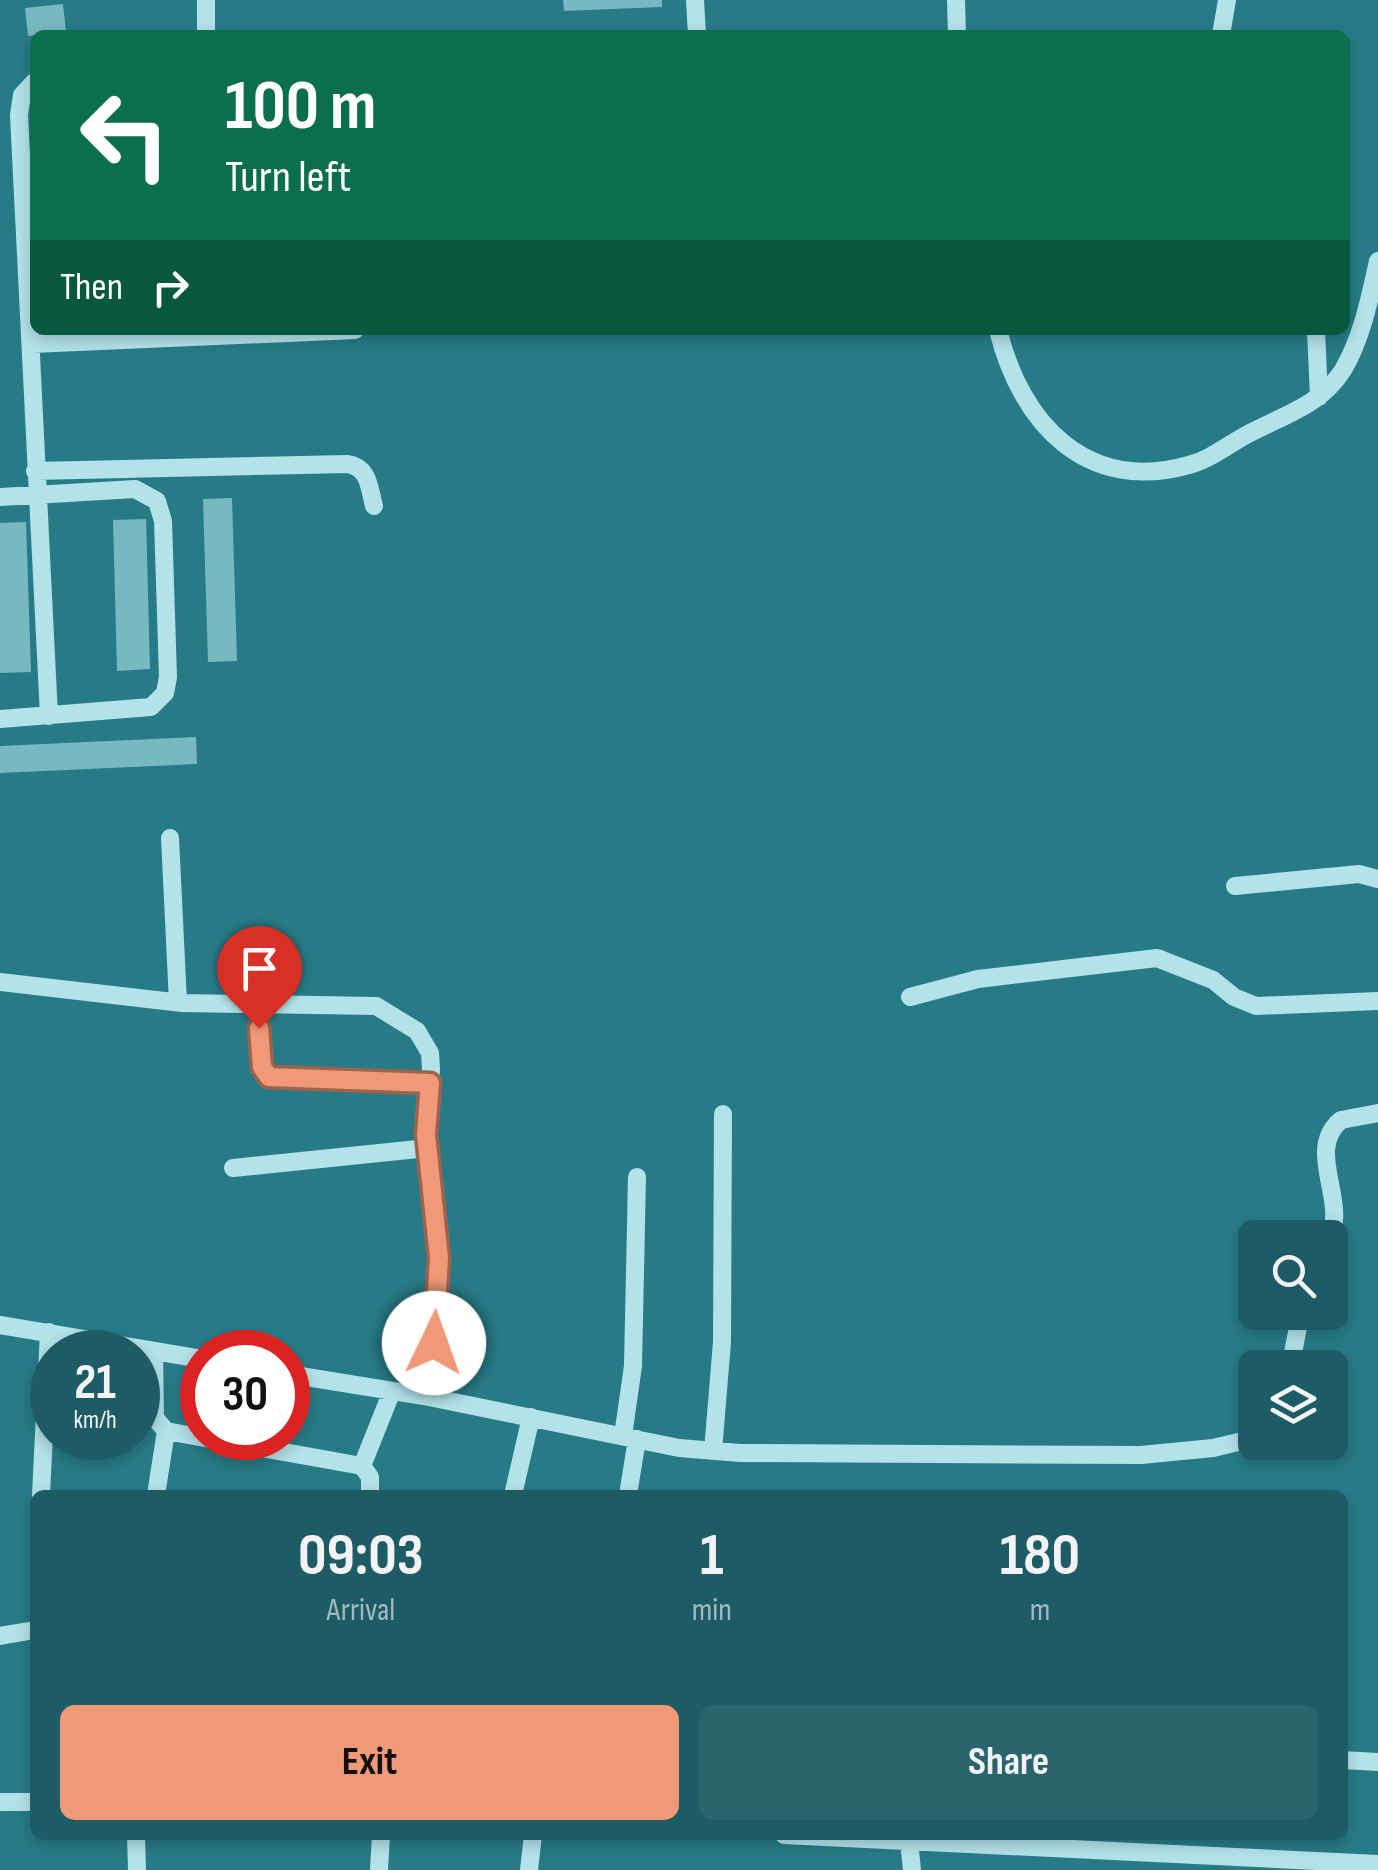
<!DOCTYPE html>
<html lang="en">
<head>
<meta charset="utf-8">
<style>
  body { margin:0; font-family:"Sofia Sans Condensed",sans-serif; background:#2a656e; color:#f1f3f6; height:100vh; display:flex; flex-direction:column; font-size:38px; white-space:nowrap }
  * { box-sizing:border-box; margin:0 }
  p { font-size:32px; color:#a0babf }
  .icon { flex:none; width:55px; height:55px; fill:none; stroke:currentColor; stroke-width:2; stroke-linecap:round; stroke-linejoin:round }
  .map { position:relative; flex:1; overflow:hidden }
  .details { position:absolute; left:30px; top:1490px; width:1318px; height:350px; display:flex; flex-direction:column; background:#1d5c65; border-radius:15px; box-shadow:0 5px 15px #0003 }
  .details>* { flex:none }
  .guide { position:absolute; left:30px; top:30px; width:1320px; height:305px; border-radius:15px; box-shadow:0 5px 15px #0003; background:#0b6e4f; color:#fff; overflow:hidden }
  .fabs { position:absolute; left:1238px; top:1220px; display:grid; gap:20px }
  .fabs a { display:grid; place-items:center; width:110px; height:110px; border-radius:15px; background:#1d5c65; box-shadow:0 5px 15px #0003; font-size:50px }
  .speed { position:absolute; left:30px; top:1330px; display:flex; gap:20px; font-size:50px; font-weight:700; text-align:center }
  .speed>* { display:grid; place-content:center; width:130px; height:130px; border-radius:50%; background:#1d5c65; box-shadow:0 5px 15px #0003; line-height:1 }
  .speed small { font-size:25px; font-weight:400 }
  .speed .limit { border:15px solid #d22; background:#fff; color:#111 }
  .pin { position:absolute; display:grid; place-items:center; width:85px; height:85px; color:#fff; margin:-102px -42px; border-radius:50% 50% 50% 0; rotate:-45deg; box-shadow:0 0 10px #0007 }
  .pin .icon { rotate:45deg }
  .me { position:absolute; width:110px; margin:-55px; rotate:3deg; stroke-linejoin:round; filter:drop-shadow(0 0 8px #0008) }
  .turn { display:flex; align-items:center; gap:35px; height:210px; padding:0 30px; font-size:45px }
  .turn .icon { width:130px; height:130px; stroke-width:2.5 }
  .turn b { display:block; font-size:70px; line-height:85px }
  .then { display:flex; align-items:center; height:95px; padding:0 30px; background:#0003; gap:20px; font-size:38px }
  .eta { display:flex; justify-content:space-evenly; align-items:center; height:170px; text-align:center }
  .eta b { font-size:60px; font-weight:700; line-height:70px }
  .button { display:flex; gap:20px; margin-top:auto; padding:20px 30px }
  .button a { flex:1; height:115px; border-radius:15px; background:#f09978; color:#111; font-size:40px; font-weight:700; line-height:115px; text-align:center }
  .button a+a { background:#2a656e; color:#f1f3f6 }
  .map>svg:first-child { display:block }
  .building { fill:#78b8c0 }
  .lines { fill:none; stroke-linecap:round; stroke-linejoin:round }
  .minor { stroke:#b3e2e8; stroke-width:18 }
  .route-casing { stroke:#9c634e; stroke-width:25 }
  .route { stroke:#f09978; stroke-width:18 }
</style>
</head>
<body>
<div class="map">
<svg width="1378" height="1870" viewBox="0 0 1378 1870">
  <rect width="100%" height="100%" fill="#277b87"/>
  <!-- building -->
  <path class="building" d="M563 0H662V7L564 11Z
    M63 4 66 32 28 36 25 8Z
    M232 498 237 661 208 662 203 499Z
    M146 519 150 669 117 671 113 520Z
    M26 522 31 672 0 673V523Z
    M196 737 197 764 0 773V746Z"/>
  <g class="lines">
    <!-- minor -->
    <path class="minor" d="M206 0V35
      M695 0 697 35
      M956 0 957 35
      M1221 35 1227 0
      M35 81 22 95 19 115 49 716
      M998 330C1021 423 1086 494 1189 465 1212 459 1230 443 1250 433 1284 415 1321 405 1343 370 1362 338 1370 297 1378 261
      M1316 330 1319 397
      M32 344 355 330
      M35 471 347 464C369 467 369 487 374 506
      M0 497 135 489 157 501 163 521 168 677 165 693 151 707 0 719
      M170 838 178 1002
      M1235 886 1359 874 1378 879
      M0 982 182 1003 376 1006 417 1031 430 1053 431 1069 426 1134 439 1258 434 1343 424 1396
      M910 997 978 979 1157 958 1213 980 1234 997 1256 1006 1378 1001
      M259 1004V1052L269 1077 430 1083
      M233 1168 428 1148
      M1330 1238C1347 1198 1305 1150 1341 1120L1378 1113
      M0 1325 202 1359
      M154 1351 155 1418 166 1431 362 1466 370 1477V1495
      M1290 1368 1301 1312
      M288 1374 424 1396 679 1448 740 1453 1141 1455 1213 1448 1255 1438
      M623 1436 633 1366 637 1177
      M713 1451 722 1342 723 1114
      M362 1466 392 1391
      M41 1495 49 1332
      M156 1495 166 1431
      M513 1495 531 1417
      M628 1495 637 1439
      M0 1636 35 1630
      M1342 1760 1378 1762
      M0 1802H35
      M136 1835 137 1870
      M784 1835 1378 1864
      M909 1841 912 1870
      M379 1870 381 1835
      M529 1870 533 1835"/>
  </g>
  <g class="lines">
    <!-- route casing -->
    <g class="route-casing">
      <path id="route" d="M259 1028 262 1067 269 1077 430 1083 426 1134 439 1258 434 1343"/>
    </g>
    <!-- route -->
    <use href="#route" class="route"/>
  </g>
</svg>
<div class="fabs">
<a><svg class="icon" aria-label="search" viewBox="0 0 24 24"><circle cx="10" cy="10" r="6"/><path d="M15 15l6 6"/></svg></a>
<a><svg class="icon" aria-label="layers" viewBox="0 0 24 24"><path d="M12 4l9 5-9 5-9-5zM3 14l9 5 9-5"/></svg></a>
</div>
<div class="speed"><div>21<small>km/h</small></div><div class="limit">30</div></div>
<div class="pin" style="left:259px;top:1028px;background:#d93025"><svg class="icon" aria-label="arrive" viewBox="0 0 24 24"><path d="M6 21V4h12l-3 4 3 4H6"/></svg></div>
<svg class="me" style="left:434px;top:1343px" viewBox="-20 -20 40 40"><circle r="19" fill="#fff"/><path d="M0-13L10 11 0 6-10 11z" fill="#f09978"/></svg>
<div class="guide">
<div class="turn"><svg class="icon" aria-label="left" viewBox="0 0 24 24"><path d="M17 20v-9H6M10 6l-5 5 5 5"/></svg><div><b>100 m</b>Turn left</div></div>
<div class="then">Then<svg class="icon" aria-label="right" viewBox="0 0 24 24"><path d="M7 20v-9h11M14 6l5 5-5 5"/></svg></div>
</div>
<section class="details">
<div class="eta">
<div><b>09:03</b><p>Arrival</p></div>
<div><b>1</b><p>min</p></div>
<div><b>180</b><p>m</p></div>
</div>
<div class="button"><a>Exit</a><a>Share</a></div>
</section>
</div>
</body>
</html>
